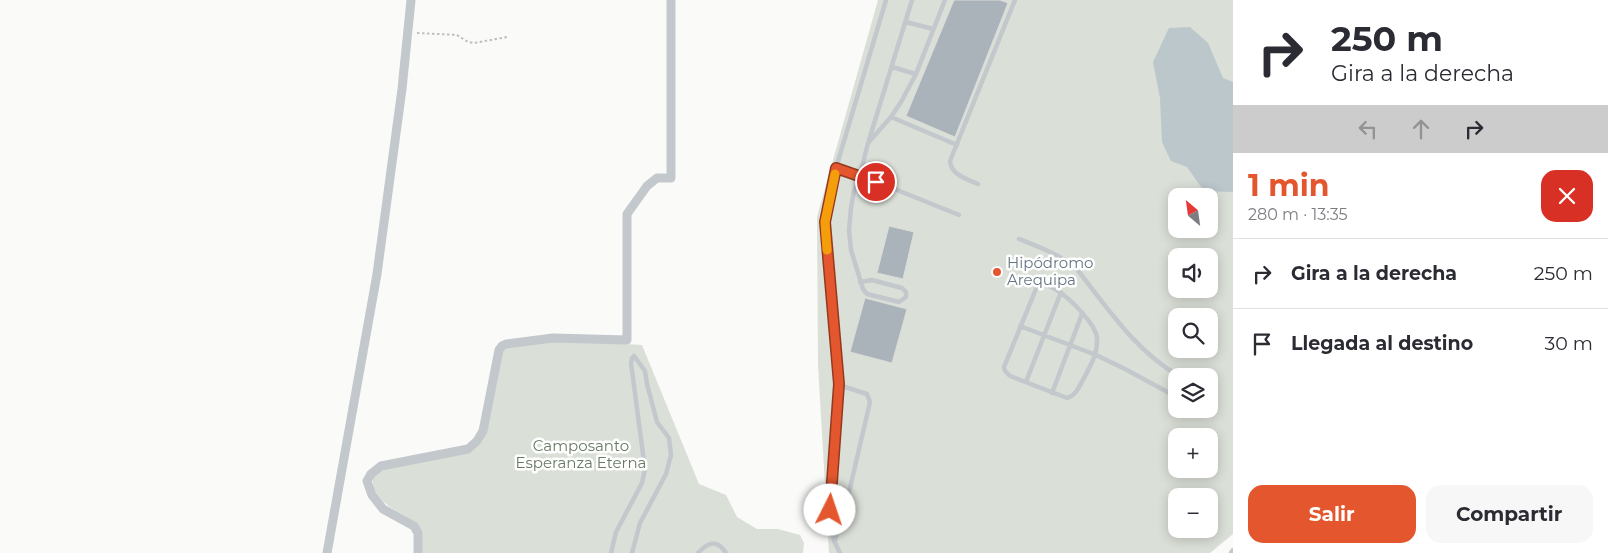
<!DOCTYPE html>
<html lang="es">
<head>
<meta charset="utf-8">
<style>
  body { margin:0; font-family:Montserrat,sans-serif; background:#f7f7f7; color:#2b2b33; height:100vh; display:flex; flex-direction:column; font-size:19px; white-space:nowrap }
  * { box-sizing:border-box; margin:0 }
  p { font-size:16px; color:#7c7c81 }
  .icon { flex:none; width:28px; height:28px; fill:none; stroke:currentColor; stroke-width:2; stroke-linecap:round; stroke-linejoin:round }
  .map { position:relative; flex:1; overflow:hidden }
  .drawer { display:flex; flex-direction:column; background:#fff; width:375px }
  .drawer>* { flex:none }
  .guide { background:#fff; color:#2b2b33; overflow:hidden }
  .needle { width:32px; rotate:331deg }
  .buttons { position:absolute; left:1168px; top:188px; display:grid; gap:10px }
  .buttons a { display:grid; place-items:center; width:50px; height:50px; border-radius:10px; background:#fff; box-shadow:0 2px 12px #0003; font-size:25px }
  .pin { position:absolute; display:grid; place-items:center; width:42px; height:42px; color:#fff; margin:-21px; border:2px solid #fff; border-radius:50%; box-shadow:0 1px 5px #0007 }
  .me { position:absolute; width:55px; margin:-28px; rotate:4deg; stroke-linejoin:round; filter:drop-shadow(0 0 4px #0008) }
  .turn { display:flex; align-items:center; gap:18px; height:105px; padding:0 15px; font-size:22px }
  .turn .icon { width:65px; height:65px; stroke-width:2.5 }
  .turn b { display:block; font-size:35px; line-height:42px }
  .lanes { display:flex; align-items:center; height:48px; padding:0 15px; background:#0003; justify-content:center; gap:25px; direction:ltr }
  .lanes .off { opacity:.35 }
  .round { display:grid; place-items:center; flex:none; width:52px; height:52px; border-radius:15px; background:#f7f7f7 }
  .summary { display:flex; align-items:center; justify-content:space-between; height:85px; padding:0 15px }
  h1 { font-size:30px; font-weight:700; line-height:38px; color:#e4572e }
  .cta { display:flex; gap:10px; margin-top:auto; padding:10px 15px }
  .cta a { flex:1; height:58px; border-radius:15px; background:#e4572e; color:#fff; font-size:20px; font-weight:700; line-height:58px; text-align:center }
  .cta a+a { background:#f7f7f7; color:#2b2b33 }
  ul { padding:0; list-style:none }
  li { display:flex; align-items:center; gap:15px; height:70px; padding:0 15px; border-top:1px solid #e1e1e2 }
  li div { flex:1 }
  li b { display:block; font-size:19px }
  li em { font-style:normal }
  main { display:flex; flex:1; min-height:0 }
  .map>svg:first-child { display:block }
  .green { fill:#dadfd7; fill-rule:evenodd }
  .water { fill:#bbc7cb }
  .building { fill:#aab3b9; stroke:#dcdcda }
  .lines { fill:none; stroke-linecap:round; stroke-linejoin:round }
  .path { stroke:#bbbfc2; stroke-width:2; stroke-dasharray:2.5 2.5; stroke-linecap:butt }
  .service { stroke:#c3c8cc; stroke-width:4.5 }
  .minor { stroke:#c3c8cc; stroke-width:9 }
  .route-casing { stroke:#94391e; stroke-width:12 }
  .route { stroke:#e4572e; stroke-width:9 }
  .slow { stroke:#f59e0b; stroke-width:9 }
  .poi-dot { fill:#e4572e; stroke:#fff; stroke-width:2 }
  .labels { text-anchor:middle; stroke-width:5; stroke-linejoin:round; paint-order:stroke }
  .poi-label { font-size:15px; fill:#657683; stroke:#fff; text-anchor:start }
  .park-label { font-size:15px; fill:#687a64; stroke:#fff }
</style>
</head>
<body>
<main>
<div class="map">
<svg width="1233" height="553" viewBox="0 0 1233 553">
  <rect width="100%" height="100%" fill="#fafaf8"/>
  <!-- green -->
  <path class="green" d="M878 0H1233V534L1210 553H829L818 365 817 217ZM1176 196H1209V229H1176ZM1176 256H1209V289H1176ZM1176 316H1209V349H1176ZM1176 376H1209V409H1176ZM1176 436H1209V469H1176ZM1176 496H1209V529H1176Z
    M568 341 642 345 699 484 726 495 737 517 757 529H778L800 535 804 543 803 553H421L416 522C397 511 369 500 373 474L381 468 473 450 482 442 488 425 503 351C516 340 551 342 568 341Z"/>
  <!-- water -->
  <path class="water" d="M1190 27 1208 43 1223 78 1233 82V192L1204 191 1187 167 1171 161 1162 142 1160 98 1153 62 1169 28Z"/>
  <!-- building -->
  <path class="building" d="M954 0H1000L1008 3 955 137 906 116Z
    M889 226 914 232 903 279 877 273Z
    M865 298 907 309 892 363 850 352Z"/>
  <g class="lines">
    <!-- path -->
    <path class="path" d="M417 33 457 35 468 42 474 43 507 37"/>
    <!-- service -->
    <path class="service" d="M906 22 933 29
      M892 67 916 74
      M891 117 957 145
      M869 140 912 0
      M836 168 860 175 959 215
      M978 184C967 179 951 175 950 161L1015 0
      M1019 239C1039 247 1059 254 1076 268 1106 306 1135 351 1179 376
      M860 282 872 280 902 288 906 292V297L899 302 867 294 863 289 851 250 849 230 851 208 854 191 860 175 868 143 891 117 901 102 916 74 945 0
      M1040 284C1056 282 1096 322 1097 338 1098 354 1091 364 1084 378 1079 386 1077 395 1067 398L1010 376 1005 371 1004 367 1036 289Z
      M1020 326 1096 355 1125 369 1173 395H1176
      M1026 382 1061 292
      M1209 390 1215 393
      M1052 393 1082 314
      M835 540 846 505 870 402 867 394 839 385
      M611 553 616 532 642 483 645 469 631 363 632 358 634 356 645 371 647 384 657 422 669 438 671 455 666 474 640 523 632 553
      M698 553C708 542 717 539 726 553
      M840 553 834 541 830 511 839 385 825 222 836 168 886 0
      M1231 553 1233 550"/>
    <!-- minor -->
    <path class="minor" d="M327 553 377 274 402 89 411 0
      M418 553V533L414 526 383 509 372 495 367 481 371 474 381 466 468 449 477 441 483 431 499 350 502 346 506 344 553 338 627 340V214L647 186 657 178H671V0"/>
  </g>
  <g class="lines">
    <!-- route casing -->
    <g class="route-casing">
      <path id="route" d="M830 510 839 384 825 222 836 168 876 182"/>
    </g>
    <!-- route -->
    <use href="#route" class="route"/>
    <!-- slow -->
    <path class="slow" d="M827 250 825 222 835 174"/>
  </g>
  <!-- markers -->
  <circle class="poi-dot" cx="997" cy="272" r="5"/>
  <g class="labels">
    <!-- poi labels -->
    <g class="poi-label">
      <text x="1007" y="268">Hipódromo<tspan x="1007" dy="17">Arequipa</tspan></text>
    </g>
    <!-- park labels -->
    <g class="park-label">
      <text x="581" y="451">Camposanto<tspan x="581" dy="17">Esperanza Eterna</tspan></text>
    </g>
  </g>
</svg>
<div class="buttons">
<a><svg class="needle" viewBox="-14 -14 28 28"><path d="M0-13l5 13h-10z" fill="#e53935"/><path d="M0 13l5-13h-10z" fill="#7c7c81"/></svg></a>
<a><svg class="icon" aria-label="sound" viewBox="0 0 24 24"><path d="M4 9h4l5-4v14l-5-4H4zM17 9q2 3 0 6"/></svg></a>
<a><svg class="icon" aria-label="search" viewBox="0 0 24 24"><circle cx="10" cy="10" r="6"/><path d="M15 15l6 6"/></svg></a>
<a><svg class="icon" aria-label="layers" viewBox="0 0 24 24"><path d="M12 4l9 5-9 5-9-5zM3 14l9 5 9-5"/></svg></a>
<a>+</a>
<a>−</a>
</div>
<div class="pin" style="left:876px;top:182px;background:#d93025"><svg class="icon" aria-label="arrive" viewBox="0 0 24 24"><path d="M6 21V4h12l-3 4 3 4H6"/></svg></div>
<svg class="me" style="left:830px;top:510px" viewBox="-20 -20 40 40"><circle r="19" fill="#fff"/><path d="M0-13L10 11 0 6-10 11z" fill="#e4572e"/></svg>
</div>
<section class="drawer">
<div class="guide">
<div class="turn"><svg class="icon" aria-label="right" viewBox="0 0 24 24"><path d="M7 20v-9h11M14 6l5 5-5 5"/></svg><div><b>250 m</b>Gira a la derecha</div></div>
<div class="lanes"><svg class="icon off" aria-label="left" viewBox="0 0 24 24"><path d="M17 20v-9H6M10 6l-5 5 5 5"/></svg><svg class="icon off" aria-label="ahead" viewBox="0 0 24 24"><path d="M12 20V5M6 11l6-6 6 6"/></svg><svg class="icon" aria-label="right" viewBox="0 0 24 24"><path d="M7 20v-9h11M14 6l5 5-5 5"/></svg></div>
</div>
<div class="summary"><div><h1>1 min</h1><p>280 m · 13:35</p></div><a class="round" style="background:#d93025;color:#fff"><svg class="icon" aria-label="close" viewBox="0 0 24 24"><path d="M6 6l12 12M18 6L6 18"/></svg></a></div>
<ul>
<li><svg class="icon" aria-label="right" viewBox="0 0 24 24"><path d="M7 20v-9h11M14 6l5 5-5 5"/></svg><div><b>Gira a la derecha</b></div><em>250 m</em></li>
<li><svg class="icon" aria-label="arrive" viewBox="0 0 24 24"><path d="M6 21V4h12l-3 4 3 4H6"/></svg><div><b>Llegada al destino</b></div><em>30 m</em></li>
</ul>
<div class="cta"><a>Salir</a><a>Compartir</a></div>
</section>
</main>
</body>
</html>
